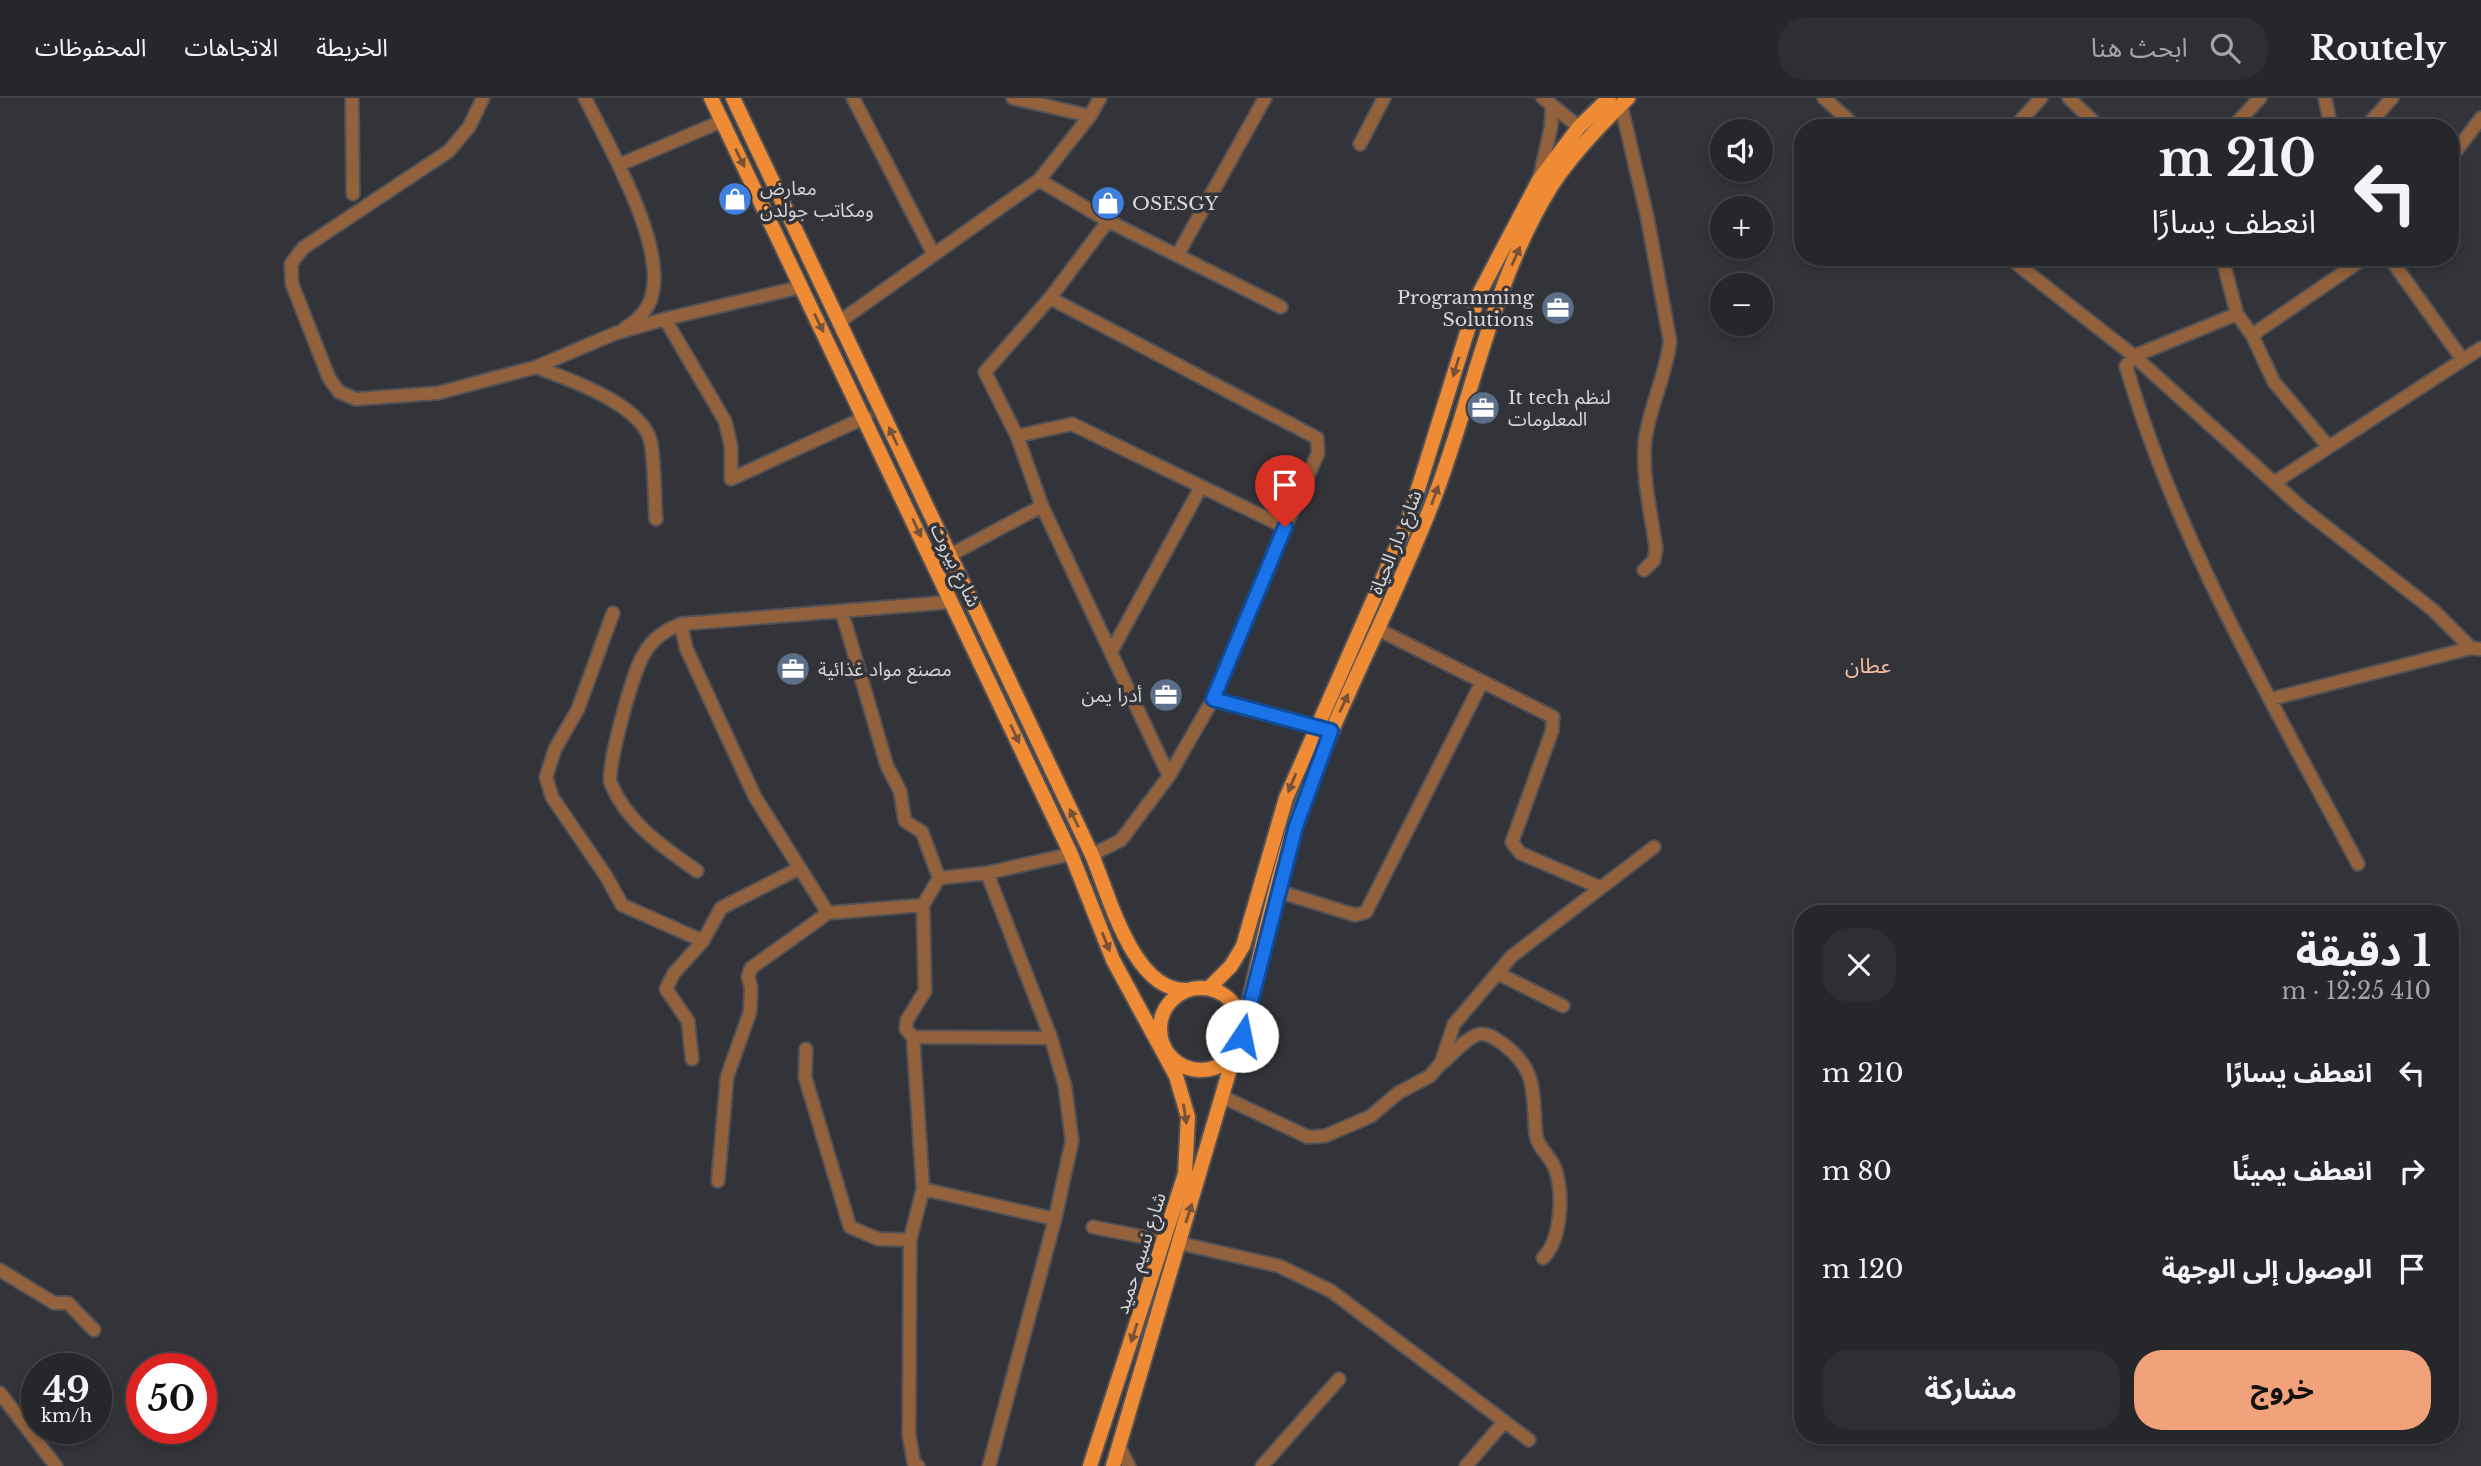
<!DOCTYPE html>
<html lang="ar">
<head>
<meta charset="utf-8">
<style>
  body { margin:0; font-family:"Libre Baskerville","Noto Sans Arabic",serif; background:#2e2f33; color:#f1f3f6; direction:rtl; height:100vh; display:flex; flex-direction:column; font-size:26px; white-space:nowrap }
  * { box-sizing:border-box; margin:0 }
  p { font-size:23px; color:#a4a5a9 }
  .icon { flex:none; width:38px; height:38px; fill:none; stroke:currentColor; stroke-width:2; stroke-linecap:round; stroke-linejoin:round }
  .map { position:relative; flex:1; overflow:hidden; direction:ltr }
  .drawer { position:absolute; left:1794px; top:807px; width:665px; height:539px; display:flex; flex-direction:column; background:#26272b; border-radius:28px; box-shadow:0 4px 10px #0003,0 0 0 2px #424447; direction:rtl }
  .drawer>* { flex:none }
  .hud { position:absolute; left:1794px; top:21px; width:665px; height:147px; border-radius:28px; box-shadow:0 4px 10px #0003,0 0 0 2px #424447; direction:rtl; background:#26272b; color:#f1f3f6; overflow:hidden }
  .controls { position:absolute; left:1710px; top:21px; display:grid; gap:14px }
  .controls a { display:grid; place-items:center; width:63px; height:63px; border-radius:50%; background:#26272b; box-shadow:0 4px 10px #0003,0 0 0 2px #424447; font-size:35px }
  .speed { position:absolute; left:21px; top:1255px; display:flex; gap:14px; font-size:35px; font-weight:700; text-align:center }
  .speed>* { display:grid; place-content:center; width:91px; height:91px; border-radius:50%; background:#26272b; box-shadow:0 4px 10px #0003,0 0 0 2px #424447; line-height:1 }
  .speed small { font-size:18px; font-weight:400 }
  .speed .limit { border:10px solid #d22; background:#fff; color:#111 }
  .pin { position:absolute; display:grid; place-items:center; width:60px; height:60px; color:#fff; margin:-72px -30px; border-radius:50% 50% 50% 0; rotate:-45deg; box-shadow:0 0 7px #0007 }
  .pin .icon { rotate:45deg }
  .me { position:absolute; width:77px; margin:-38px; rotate:11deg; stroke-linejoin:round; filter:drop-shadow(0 0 5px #0008) }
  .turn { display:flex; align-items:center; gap:24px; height:147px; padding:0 28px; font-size:32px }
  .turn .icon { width:91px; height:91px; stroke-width:2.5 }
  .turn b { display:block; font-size:49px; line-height:60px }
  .round { display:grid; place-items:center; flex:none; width:74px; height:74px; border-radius:28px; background:#2e2f33 }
  .headline { display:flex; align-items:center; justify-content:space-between; height:119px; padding:0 28px }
  h1 { font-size:42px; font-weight:700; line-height:52px }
  .button { display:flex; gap:14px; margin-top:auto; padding:14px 28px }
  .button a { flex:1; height:80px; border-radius:28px; background:#f1a27b; color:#111; font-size:28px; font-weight:700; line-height:80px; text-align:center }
  .button a+a { background:#2e2f33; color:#f1f3f6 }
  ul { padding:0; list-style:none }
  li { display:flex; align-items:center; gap:21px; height:98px; padding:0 28px }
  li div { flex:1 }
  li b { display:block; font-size:26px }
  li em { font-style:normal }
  header { display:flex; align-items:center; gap:42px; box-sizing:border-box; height:98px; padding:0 35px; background:#26272b; border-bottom:2px solid #424447 }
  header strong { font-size:33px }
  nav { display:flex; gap:38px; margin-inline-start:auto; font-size:24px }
  .search { width:490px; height:63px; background:#2e2f33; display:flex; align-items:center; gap:18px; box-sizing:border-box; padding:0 24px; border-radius:28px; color:#a4a5a9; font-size:26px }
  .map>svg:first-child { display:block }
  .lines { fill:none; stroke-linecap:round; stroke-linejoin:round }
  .minor-casing { stroke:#515156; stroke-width:16 }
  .major-casing { stroke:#515156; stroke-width:18 }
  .minor { stroke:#93623d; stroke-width:12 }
  .major { stroke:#ef8b35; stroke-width:14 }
  .oneway { fill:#755238 }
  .route-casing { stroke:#114b97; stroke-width:18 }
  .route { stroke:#1a73e8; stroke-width:12 }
  .labels { text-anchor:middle; stroke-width:7; stroke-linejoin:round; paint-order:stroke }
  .poi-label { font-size:19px; fill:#d7d7da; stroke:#333439; text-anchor:start }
  .street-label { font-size:19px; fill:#d7d7da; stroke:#333439 }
  .neighbourhood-label { font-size:21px; fill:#f9bda0; stroke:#333439 }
</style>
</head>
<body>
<header>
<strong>Routely</strong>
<div class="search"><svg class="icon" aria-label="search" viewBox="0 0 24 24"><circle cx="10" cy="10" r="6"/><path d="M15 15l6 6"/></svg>ابحث هنا</div>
<nav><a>الخريطة</a><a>الاتجاهات</a><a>المحفوظات</a></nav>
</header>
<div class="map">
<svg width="2481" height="1368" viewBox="0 0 2481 1368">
  <rect width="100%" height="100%" fill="#333439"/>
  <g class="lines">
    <!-- minor casing -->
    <g class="minor-casing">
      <path id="minor" d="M352 0 353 96
        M483 0 469 29 449 53 303 150 291 166 292 186 329 280 339 294 356 301 438 295 536 269 616 235 665 221 801 189
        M585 0C608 47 666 146 652 197 649 211 637 223 625 230
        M853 0 934 157
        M1013 0 1090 18
        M1543 0 1579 29
        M1824 0 1857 30
        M2069 0 2100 30
        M2325 0 2331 30
        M1621 7 1647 118 1670 243C1666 278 1649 310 1645 343 1642 381 1651 414 1656 451L1654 462 1644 472
        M2014 30 2041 0
        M2232 30 2260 0
        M2365 30 2392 0
        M1360 46 1384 0
        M2450 61 2481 20
        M619 67 722 23
        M1039 82 1108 123 1281 209
        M1539 82 1551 29 1552 7
        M1108 123 1050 200 985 274 1017 338 1042 408 1169 678
        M1178 156 1265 0
        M2008 159 2134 258 2302 410 2433 512 2471 550 2481 551
        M2222 159 2237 216 2252 237 2274 284 2327 347
        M2389 159 2462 261
        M1050 200 1317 340 1318 355 1285 429
        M2237 216 2134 258 2126 268C2177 444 2273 605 2358 766
        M665 221 725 323 731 348V381L866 319
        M839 224 1039 82 1090 18 1100 0
        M2252 237 2366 159
        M536 269C568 281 643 306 651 345 655 369 654 396 656 421
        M1017 338 1072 326 1285 429 1213 601 1169 678 1121 742 1092 757
        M2275 384 2481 250
        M950 457 1042 408
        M842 514 887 668 900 693 905 723 922 734 939 780 923 807 925 893 907 922 906 931 913 939 923 1091 910 1142 909 1337 914 1365 918 1368
        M613 515 578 611 555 651 546 679 552 699 606 778 622 807 703 843 721 810 800 770
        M681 526 686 550 755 699 828 815
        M1379 532 1553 619 1552 633 1512 744 1520 755 1599 789
        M1111 554 1201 389
        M1213 601 1315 629
        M2271 601 2471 550
        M697 773C663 749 628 726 611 686 605 673 634 570 644 556 653 540 664 533 681 526L951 504
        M987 775 1051 940 1065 988 1072 1043 1055 1121 989 1368
        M939 780 987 775 1071 756
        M1277 793 1355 817 1366 814 1481 586
        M1497 875 1563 908
        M913 939 1051 940
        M806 951 805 979 850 1129 878 1141 910 1142
        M692 961 688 923 666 891 674 875 703 843
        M1442 965C1453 957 1466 939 1480 936 1489 935 1496 941 1503 946 1539 972 1532 998 1536 1037 1537 1048 1549 1057 1554 1068 1564 1092 1562 1141 1543 1160
        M1223 999 1308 1039 1325 1038 1371 1018 1398 995 1430 978 1441 965 1454 926 1512 858 1654 749
        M718 1083 727 979 750 914 751 889 748 879 751 870 828 815 923 807
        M923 1091 1055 1121
        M1093 1129 1164 1143
        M1179 1145 1279 1168 1331 1193 1529 1342
        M0 1172 54 1205H68L94 1232
        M0 1295 56 1368
        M1120 1350 1129 1368
        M1262 1368 1339 1281
        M1466 1368 1504 1324"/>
    </g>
    <!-- major casing -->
    <g class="major-casing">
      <path id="major" d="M711 0 1071 756 1113 862 1176 978 1188 1019 1185 1076 1090 1368
        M733 0 1092 757C1109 797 1133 893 1186 892
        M1160 931a41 41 0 1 1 82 0a41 41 0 1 1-82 0Z
        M1209 890 1231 868 1243 848 1286 700 1408 423 1479 196 1539 82 1579 29 1609 0
        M1243 927C1262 853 1276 775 1303 703 1342 599 1396 501 1435 398 1474 295 1493 181 1552 87 1574 54 1600 27 1628 0
        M1113 1368 1234 957"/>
    </g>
    <!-- minor -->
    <use href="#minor" class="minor"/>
    <!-- major -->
    <use href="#major" class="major"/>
  </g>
  <!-- one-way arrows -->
  <defs><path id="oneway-solid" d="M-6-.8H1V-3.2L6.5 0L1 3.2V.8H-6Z" transform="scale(1.75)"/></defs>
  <g class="oneway">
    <use href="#oneway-solid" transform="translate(740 60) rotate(64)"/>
    <use href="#oneway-solid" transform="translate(1516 158) rotate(-66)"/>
    <use href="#oneway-solid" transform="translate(819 225) rotate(63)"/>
    <use href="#oneway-solid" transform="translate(1456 269) rotate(107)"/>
    <use href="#oneway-solid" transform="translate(893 338) rotate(-115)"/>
    <use href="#oneway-solid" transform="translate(1435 397) rotate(-70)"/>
    <use href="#oneway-solid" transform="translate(917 430) rotate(65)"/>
    <use href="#oneway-solid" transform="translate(1344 605) rotate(-65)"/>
    <use href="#oneway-solid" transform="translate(1015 636) rotate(65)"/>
    <use href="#oneway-solid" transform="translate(1292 685) rotate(112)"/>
    <use href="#oneway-solid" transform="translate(1074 720) rotate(-116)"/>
    <use href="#oneway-solid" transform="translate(1106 844) rotate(68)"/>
    <use href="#oneway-solid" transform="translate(1185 1016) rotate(81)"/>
    <use href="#oneway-solid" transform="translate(1189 1115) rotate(-72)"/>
    <use href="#oneway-solid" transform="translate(1134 1235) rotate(108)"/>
  </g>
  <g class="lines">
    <!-- route casing -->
    <g class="route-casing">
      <path id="route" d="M1242 938 1296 728 1331 633 1213 601 1285 429"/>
    </g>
    <!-- route -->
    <use href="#route" class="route"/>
  </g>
  <!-- icons -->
  <defs>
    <g id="shop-disc" transform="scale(1.75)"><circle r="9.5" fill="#3f7fe0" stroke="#333439"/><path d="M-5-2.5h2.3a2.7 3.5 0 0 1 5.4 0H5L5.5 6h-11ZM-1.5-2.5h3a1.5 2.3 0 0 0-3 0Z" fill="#fff"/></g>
    <g id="office-disc" transform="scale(1.75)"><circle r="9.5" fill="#5c6f8a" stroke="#333439"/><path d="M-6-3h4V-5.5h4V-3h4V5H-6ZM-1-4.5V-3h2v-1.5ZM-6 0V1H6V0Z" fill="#fff"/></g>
  </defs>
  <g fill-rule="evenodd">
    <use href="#shop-disc" x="735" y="101"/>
    <use href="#shop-disc" x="1108" y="105"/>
    <use href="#office-disc" x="1558" y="210"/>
    <use href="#office-disc" x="1483" y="310"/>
    <use href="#office-disc" x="793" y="571"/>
    <use href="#office-disc" x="1166" y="597"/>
  </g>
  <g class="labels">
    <!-- poi labels -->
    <g class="poi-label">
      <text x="760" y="97">معارض<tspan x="760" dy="22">ومكاتب جولدن</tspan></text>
      <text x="1132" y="112">OSESGY</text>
      <text x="1534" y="206" text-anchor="end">Programming<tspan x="1534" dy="22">Solutions</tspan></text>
      <text x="1508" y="306">It tech لنظم<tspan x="1508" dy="22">المعلومات</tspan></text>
      <text x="818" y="578">مصنع مواد غذائية</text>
      <text x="1142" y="604" text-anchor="end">أدرا يمن</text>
    </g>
    <!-- street labels -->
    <g class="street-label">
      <text transform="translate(1395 444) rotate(-68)" y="7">شارع دار الحياة</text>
      <text transform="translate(956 467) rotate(64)" y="7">شارع بيروت</text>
      <text transform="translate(1140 1155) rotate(-72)" y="7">شارع نسيم حميد</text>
    </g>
    <!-- neighbourhood labels -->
    <g class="neighbourhood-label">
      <text x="1868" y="575">عطان</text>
    </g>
  </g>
</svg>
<div class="controls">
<a><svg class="icon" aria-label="sound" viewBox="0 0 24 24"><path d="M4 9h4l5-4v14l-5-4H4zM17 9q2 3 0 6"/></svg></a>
<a>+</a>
<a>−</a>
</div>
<div class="speed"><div>49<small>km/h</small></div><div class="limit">50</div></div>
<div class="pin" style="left:1285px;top:429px;background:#d93025"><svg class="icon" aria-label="arrive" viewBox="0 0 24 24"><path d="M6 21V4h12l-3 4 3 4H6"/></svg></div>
<svg class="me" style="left:1242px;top:938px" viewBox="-20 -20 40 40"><circle r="19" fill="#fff"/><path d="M0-13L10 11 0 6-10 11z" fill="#1a73e8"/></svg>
<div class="hud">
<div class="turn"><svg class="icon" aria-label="left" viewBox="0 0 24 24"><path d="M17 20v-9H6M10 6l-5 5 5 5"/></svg><div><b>210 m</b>انعطف يسارًا</div></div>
</div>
<section class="drawer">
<div class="headline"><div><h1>1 دقيقة</h1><p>410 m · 12:25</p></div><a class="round"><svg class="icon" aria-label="close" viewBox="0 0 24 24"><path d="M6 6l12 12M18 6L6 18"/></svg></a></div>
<ul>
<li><svg class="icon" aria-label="left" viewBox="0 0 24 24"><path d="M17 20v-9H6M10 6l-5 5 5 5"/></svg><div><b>انعطف يسارًا</b></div><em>210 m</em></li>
<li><svg class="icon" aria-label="right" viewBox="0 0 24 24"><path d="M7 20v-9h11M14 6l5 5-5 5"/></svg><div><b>انعطف يمينًا</b></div><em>80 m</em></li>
<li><svg class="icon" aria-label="arrive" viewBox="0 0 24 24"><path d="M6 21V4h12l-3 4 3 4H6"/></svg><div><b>الوصول إلى الوجهة</b></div><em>120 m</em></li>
</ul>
<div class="button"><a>خروج</a><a>مشاركة</a></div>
</section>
</div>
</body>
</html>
